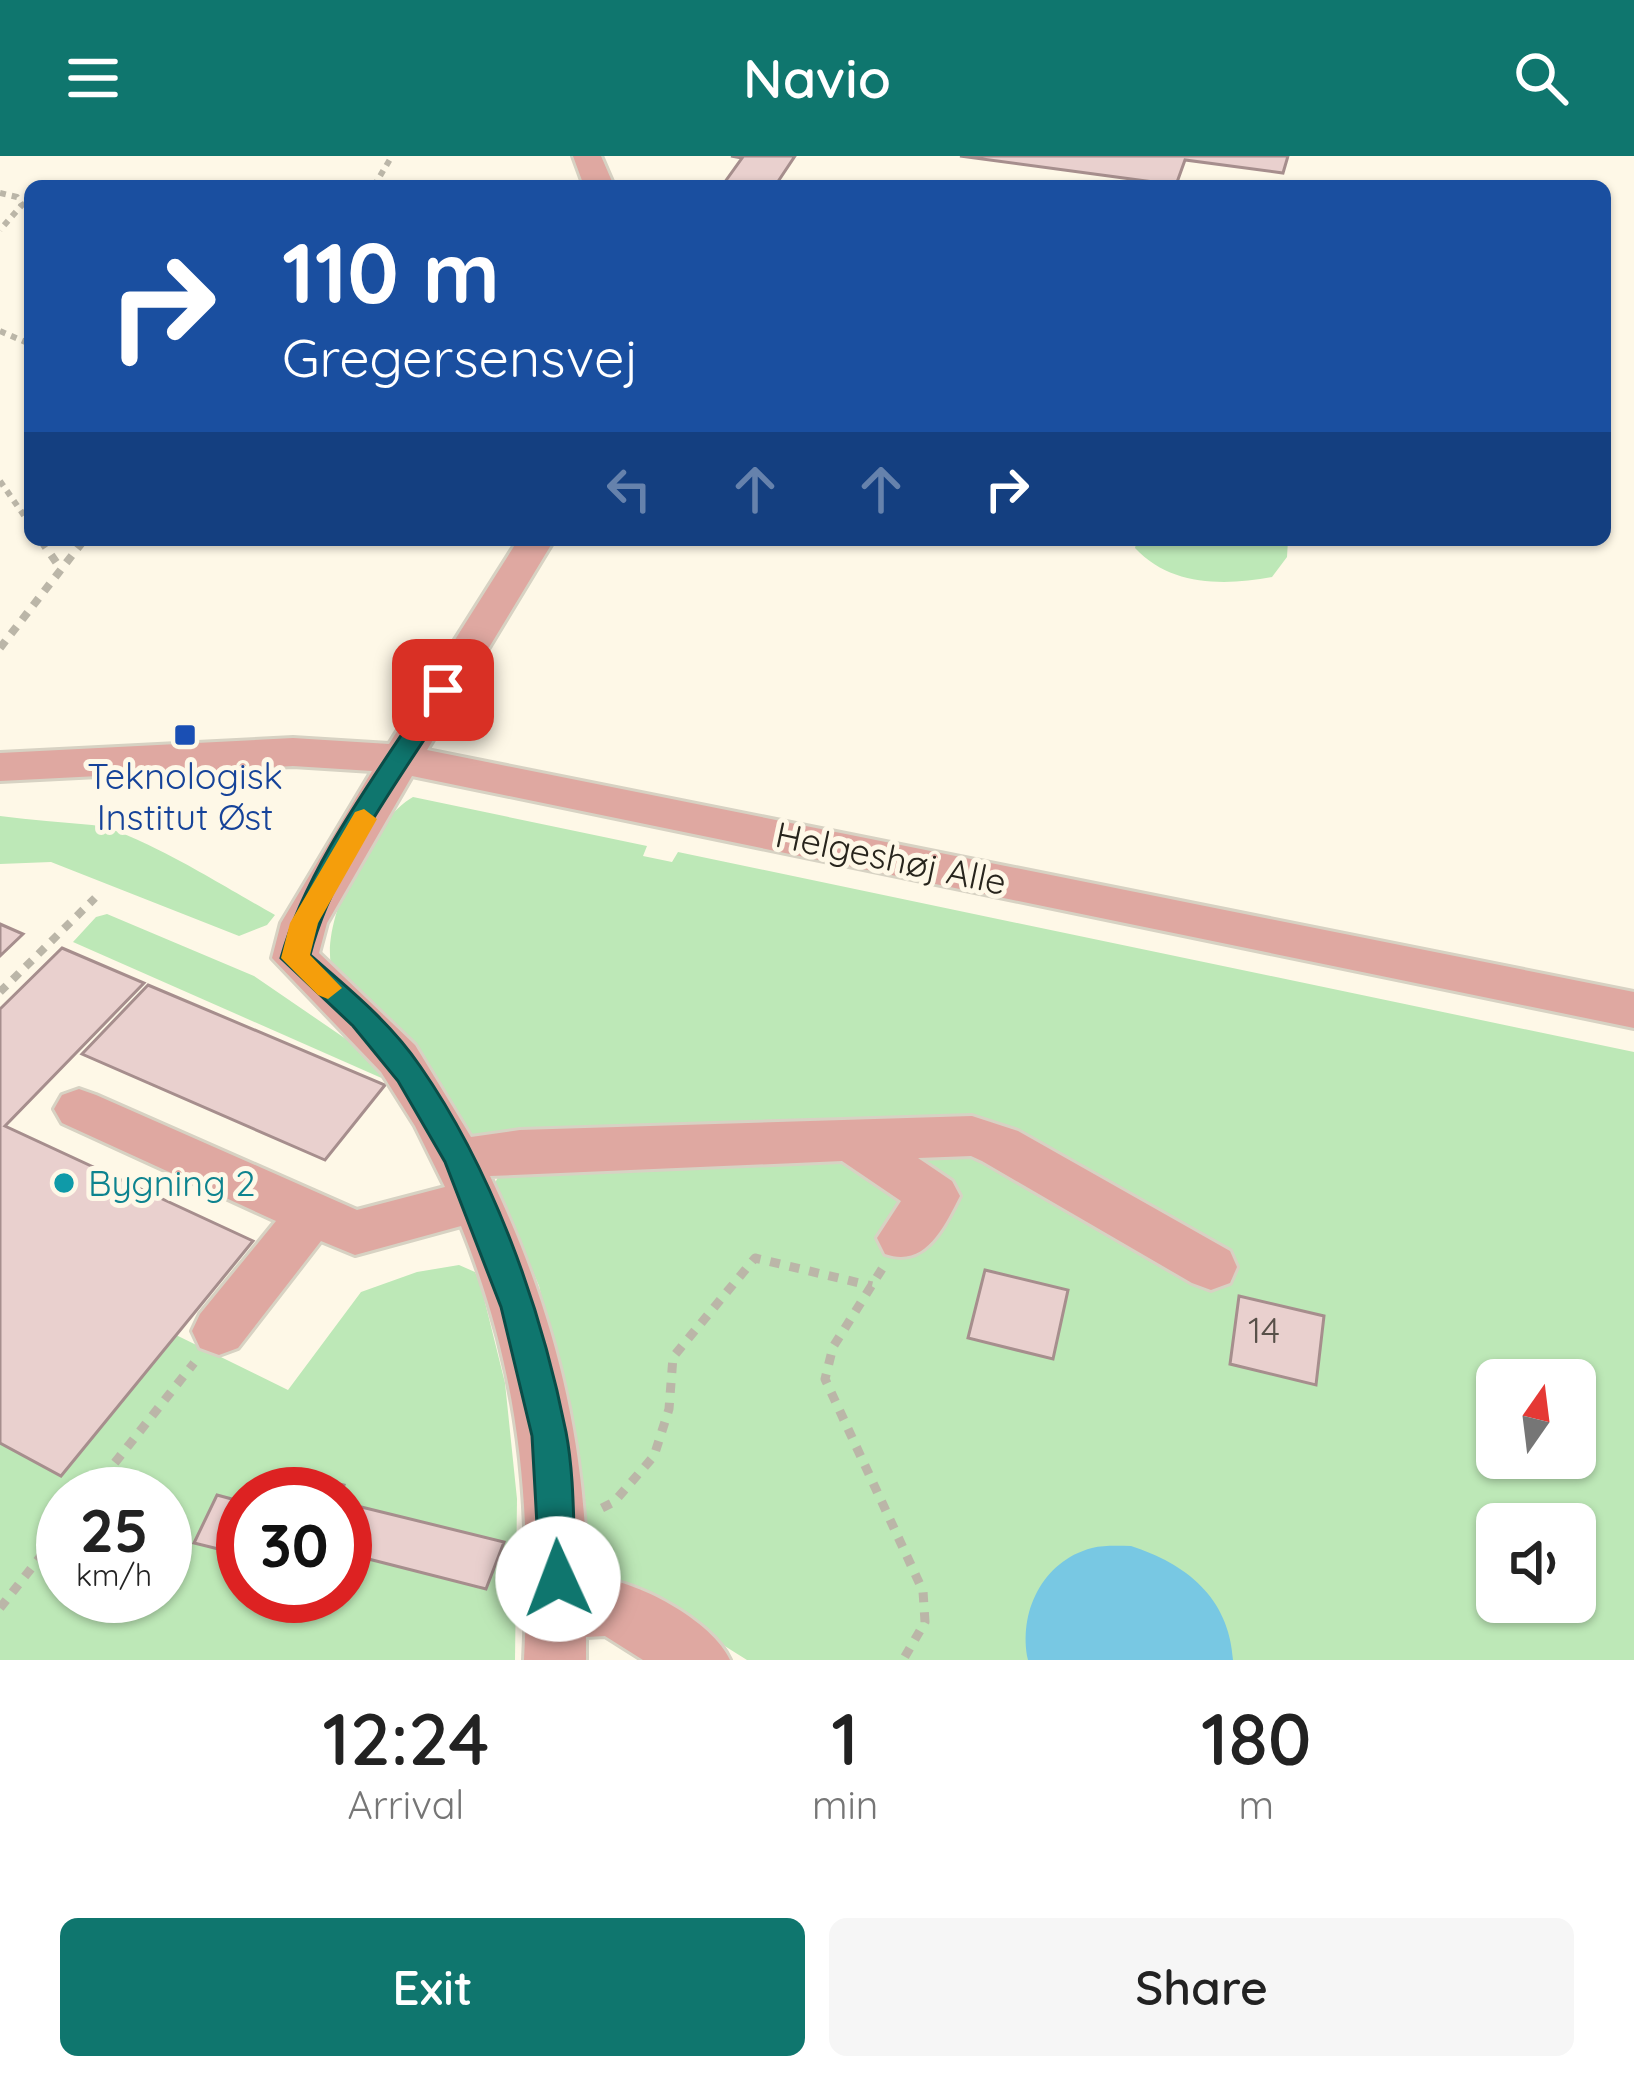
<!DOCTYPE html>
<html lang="en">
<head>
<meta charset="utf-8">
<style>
  body { margin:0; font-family:Quicksand,sans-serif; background:#f6f6f6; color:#222; height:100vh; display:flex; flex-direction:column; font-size:45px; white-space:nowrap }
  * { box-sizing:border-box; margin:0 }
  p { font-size:39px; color:#767676 }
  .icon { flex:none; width:66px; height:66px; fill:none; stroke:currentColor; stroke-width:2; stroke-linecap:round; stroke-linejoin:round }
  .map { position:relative; height:1504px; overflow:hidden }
  .details { display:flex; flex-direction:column; background:#fff; flex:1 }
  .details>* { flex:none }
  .top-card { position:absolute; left:24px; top:24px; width:1587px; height:366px; border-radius:18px; box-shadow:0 3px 9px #0004; background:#1a4fa0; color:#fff; overflow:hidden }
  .needle { width:78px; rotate:14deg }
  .controls { position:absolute; left:1476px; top:1203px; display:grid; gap:24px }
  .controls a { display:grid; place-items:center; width:120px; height:120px; border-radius:18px; background:#fff; box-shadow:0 3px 9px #0004; font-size:60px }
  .speed { position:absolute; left:36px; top:1311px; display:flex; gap:24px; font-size:60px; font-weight:700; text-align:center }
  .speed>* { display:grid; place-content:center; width:156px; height:156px; border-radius:50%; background:#fff; box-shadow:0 3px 9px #0004; line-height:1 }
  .speed small { font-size:30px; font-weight:400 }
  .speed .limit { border:18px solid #d22; background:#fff; color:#111 }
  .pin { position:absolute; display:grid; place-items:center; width:102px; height:102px; color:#fff; margin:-51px; border-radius:24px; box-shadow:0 6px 18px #0006 }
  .me { position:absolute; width:132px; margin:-66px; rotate:358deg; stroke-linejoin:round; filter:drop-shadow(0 0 9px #0008) }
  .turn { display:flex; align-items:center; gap:42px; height:252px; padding:0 60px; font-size:54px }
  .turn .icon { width:156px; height:156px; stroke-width:2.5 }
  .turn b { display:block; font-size:84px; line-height:102px }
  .lanes { display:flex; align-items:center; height:114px; padding:0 60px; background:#0003; justify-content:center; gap:60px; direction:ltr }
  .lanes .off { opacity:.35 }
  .eta { display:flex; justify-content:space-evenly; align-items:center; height:204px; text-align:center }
  .eta b { font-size:72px; font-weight:600; line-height:84px }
  .primary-button { display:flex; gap:24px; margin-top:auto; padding:24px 60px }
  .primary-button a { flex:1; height:138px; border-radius:18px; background:#0f766e; color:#fff; font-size:48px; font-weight:600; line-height:138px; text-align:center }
  .primary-button a+a { background:#f6f6f6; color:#222 }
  header { display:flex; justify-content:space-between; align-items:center; height:156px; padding:0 60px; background:#0f766e; color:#fff; font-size:54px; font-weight:600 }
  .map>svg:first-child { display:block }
  .green { fill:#bde8b7; fill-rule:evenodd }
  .water { fill:#78c8e3 }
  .building { fill:#e9d0ce; stroke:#a68e8d; stroke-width:3 }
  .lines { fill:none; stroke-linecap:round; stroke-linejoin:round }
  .minor-casing { stroke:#d7d2c3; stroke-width:6 }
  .path-far2 { stroke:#bbb6a8; stroke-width:6; stroke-dasharray:6 6; stroke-linecap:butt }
  .path-far1 { stroke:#bbb6a8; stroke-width:8; stroke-dasharray:9 9; stroke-linecap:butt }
  .path { stroke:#bbb6a8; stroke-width:9; stroke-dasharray:10 10; stroke-linecap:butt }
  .minor { fill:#dfa8a1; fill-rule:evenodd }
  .route { fill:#0f766e; stroke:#0a4d48; stroke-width:3 }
  .slow { fill:#f59e0b }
  .transit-dot { fill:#1a4fb4; stroke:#fef8e7; stroke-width:4.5 }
  .culture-dot { fill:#0f9aa8; stroke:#fef8e7; stroke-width:4.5 }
  .labels { text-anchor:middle; stroke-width:10; stroke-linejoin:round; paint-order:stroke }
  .transit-label { font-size:36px; fill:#164399; stroke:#fef8e7 }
  .street-label { font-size:36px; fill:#28251d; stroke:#fef8e7 }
  .culture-label { font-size:36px; fill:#0d838f; stroke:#fef8e7; text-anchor:start }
  .near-number-label { font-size:36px; fill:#585049 }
</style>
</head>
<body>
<header><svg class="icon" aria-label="menu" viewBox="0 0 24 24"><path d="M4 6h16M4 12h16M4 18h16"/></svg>Navio<svg class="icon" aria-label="search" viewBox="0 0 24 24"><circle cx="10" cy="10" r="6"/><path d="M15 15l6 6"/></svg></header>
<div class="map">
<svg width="1634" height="1504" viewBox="0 0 1634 1504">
  <rect width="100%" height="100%" fill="#fef8e7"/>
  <!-- green -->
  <path class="green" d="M1137 384H1288L1287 401 1272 421C1224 430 1170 430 1135 392Z
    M413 641 647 690 643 700 672 706 678 696 1634 896V1504H747L597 1410 585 1395 558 1209 539 1130 495 1027 498 1021 485 989 468 978 331 809C322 761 371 665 413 641ZM1497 1224H1575V1302H1497ZM1497 1368H1575V1446H1497Z
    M0 660C31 664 62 666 92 669 136 674 233 736 275 759L267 769 239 780 51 706 0 708Z
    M107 758 254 820 346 883 386 924 73 786 96 761Z
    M459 1109 475 1116 481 1130 505 1227 517 1343 515 1504H0V1287L61 1319 176 1179 288 1234 361 1136 417 1116ZM63 1338H165V1440H63ZM243 1338H345V1440H243Z"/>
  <!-- water -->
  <path class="water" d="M1131 1390C1186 1408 1229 1441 1233 1504H1028C1018 1457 1042 1405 1092 1392 1104 1389 1119 1390 1131 1390Z"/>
  <!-- building -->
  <path class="building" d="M731 0H795L775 30H722L742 2Z
    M960 0H1288L1283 17 1185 4 1176 29Z
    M0 768 23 778 0 800Z
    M62 792 144 827 5 970 253 1085 61 1320 0 1287V853Z
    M148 829 385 929 325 1004 82 898Z
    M985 1114 1068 1134 1053 1203 968 1182Z
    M1239 1140 1324 1160 1316 1229 1230 1208Z
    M286 1315 344 1329 341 1338H275Z
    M217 1339 243 1346V1399L194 1387Z
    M345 1347 504 1386 486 1433 345 1397Z"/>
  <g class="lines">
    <!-- minor casing -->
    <g class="minor-casing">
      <path id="minor" d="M573 0H601L614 30H584Z
        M518 384H554L427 594 1634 836V872L412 620 327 767 319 797 415 889 471 981 520 974 972 960 1018 975 1230 1095 1237 1111 1230 1127 1211 1134 1192 1127 982 1005 971 1000 918 1002 952 1025 960 1040C943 1073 925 1112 885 1098L877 1082 901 1045 842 1005 490 1020C552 1149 585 1278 587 1422 630 1419 713 1465 730 1504H643L605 1480 586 1481V1504H524C532 1347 520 1217 461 1070L355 1099 321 1085 238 1192 219 1199 200 1192 192 1175 200 1158 276 1065 62 967 54 953 62 939 79 933 96 939 357 1054 445 1031 415 970 381 916 272 802 281 767 372 615 293 610 0 625V597L293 582 389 588Z"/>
    </g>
    <!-- path-far2 -->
    <path class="path-far2" d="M374 30 392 0
      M0 37 17 41 22 49 0 74
      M0 175 30 188
      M0 325 30 368"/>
    <!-- path-far1 -->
    <path class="path-far1" d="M41 384 60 412
      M0 492 84 384
      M0 836 95 742"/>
    <!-- path -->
    <path class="path" d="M882 1113 833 1191 825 1223 923 1435 925 1466 903 1504
      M90 1338 194 1207
      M602 1352 614 1346 654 1300 669 1253 673 1201 755 1102 872 1130
      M0 1452 63 1372"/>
    <!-- minor -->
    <use href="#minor" class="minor"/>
  </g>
  <!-- route -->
  <path class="route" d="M443 526 456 534C407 614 333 708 310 799 349 833 390 866 420 910 493 1015 541 1151 566 1276 575 1323 573 1375 576 1423L571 1436 558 1441 545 1436 540 1423 532 1280 501 1151 445 1006 398 925 353 870 281 802C307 708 382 611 435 528Z"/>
  <!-- slow -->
  <path class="slow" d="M364 653 377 663 318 767 310 799 342 832 328 843 318 839 281 802 290 767 355 656Z"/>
  <!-- markers -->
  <rect class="transit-dot" x="173" y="567" width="24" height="24" rx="6"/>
  <circle class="culture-dot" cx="64" cy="1027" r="12"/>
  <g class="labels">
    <!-- transit labels -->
    <g class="transit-label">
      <text x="185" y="633">Teknologisk<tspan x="185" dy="41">Institut Øst</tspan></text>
    </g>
    <!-- street labels -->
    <g class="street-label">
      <text transform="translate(891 702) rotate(12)" y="13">Helgeshøj Alle</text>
    </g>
    <!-- culture labels -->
    <g class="culture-label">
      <text x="88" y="1040">Bygning 2</text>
    </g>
    <!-- near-number labels -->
    <g class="near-number-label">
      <text x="1264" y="1187">14</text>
    </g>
  </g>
</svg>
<div class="controls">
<a><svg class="needle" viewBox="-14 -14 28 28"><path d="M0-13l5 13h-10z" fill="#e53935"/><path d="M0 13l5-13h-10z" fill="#767676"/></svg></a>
<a><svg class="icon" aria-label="sound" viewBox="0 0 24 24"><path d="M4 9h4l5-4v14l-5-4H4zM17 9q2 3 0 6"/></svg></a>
</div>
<div class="speed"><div>25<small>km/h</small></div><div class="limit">30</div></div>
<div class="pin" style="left:443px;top:534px;background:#d93025"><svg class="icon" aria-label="arrive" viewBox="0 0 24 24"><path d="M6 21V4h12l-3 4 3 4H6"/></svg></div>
<svg class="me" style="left:558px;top:1423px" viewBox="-20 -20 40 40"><circle r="19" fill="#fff"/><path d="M0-13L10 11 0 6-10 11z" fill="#0f766e"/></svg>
<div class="top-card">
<div class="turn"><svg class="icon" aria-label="right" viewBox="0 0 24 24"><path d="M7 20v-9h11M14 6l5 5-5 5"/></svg><div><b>110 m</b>Gregersensvej</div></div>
<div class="lanes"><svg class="icon off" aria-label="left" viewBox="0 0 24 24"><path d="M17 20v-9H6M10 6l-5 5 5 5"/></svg><svg class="icon off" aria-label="ahead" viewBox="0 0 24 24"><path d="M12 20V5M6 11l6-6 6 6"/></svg><svg class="icon off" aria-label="ahead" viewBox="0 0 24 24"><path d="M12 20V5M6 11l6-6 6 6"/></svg><svg class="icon" aria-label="right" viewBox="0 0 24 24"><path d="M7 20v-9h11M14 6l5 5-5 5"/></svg></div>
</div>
</div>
<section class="details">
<div class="eta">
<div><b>12:24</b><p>Arrival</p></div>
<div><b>1</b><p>min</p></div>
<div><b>180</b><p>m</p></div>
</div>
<div class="primary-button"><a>Exit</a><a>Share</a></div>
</section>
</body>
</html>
